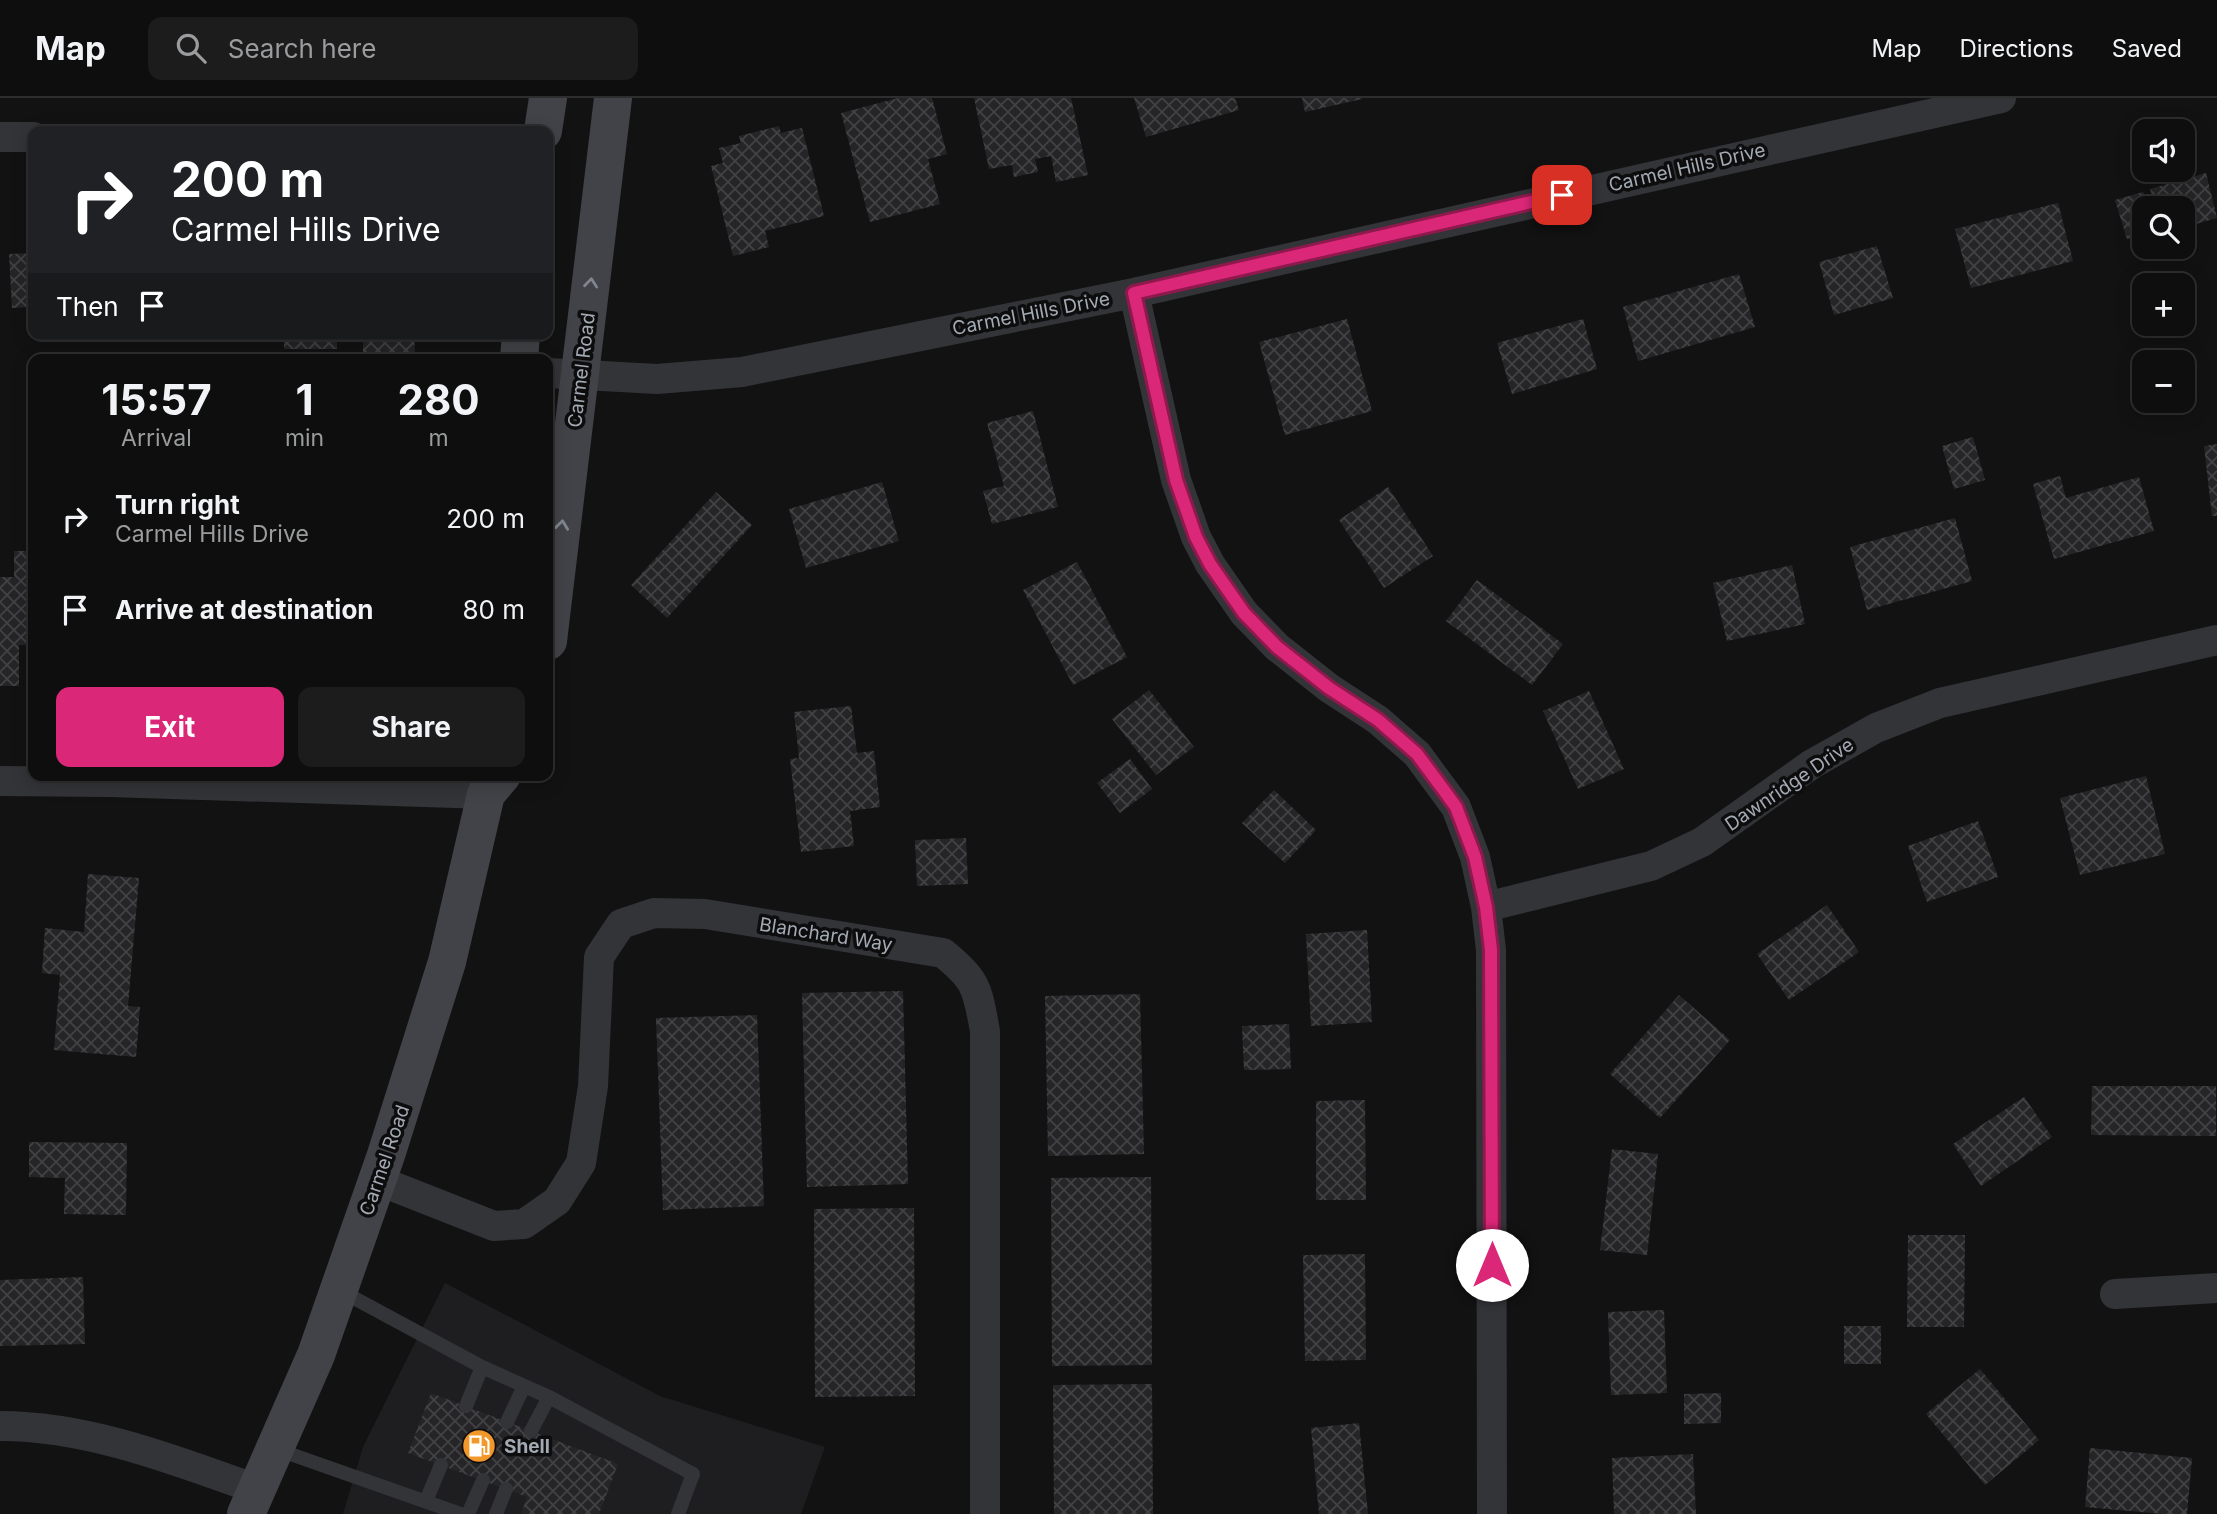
<!DOCTYPE html>
<html lang="en">
<head>
<meta charset="utf-8">
<style>
  body { margin:0; font-family:Inter,sans-serif; background:#1c1c1c; color:#f1f3f6; height:100vh; display:flex; flex-direction:column; font-size:26px; white-space:nowrap }
  * { box-sizing:border-box; margin:0 }
  p { font-size:23px; color:#9b9c9e }
  .icon { flex:none; width:38px; height:38px; fill:none; stroke:currentColor; stroke-width:2; stroke-linecap:round; stroke-linejoin:round }
  .map { position:relative; flex:1; overflow:hidden }
  .panel { position:absolute; left:28px; top:256px; width:525px; height:427px; display:flex; flex-direction:column; background:#0e0e0e; border-radius:14px; box-shadow:0 4px 18px #0003,0 0 0 2px #2e2e2e }
  .panel>* { flex:none }
  .top-card { position:absolute; left:28px; top:28px; width:525px; height:214px; border-radius:14px; box-shadow:0 4px 18px #0003,0 0 0 2px #2e2e2e; background:#202124; color:#fff; overflow:hidden }
  .controls { position:absolute; left:2132px; top:21px; display:grid; gap:14px }
  .controls a { display:grid; place-items:center; width:63px; height:63px; border-radius:14px; background:#0e0e0e; box-shadow:0 4px 18px #0003,0 0 0 2px #2e2e2e; font-size:35px }
  .pin { position:absolute; display:grid; place-items:center; width:60px; height:60px; color:#fff; margin:-30px; border-radius:14px; box-shadow:0 4px 10px #0006 }
  .me { position:absolute; width:77px; margin:-38px; rotate:0deg; stroke-linejoin:round; filter:drop-shadow(0 0 5px #0008) }
  .turn { display:flex; align-items:center; gap:24px; height:147px; padding:0 28px; font-size:32px }
  .turn .icon { width:91px; height:91px; stroke-width:2.5 }
  .turn b { display:block; font-size:49px; line-height:60px }
  .then { display:flex; align-items:center; height:66px; padding:0 28px; background:#0003; gap:14px; font-size:26px }
  .eta { display:flex; justify-content:space-evenly; align-items:center; height:119px; text-align:center }
  .eta b { font-size:42px; font-weight:700; line-height:49px }
  .primary-button { display:flex; gap:14px; margin-top:auto; padding:14px 28px }
  .primary-button a { flex:1; height:80px; border-radius:14px; background:#db2777; color:#fff; font-size:28px; font-weight:700; line-height:80px; text-align:center }
  .primary-button a+a { background:#1c1c1c; color:#f1f3f6 }
  ul { padding:0; list-style:none }
  li { display:flex; align-items:center; gap:21px; height:91px; padding:0 28px }
  li div { flex:1 }
  li b { display:block; font-size:26px }
  li em { font-style:normal }
  header { display:flex; align-items:center; gap:42px; box-sizing:border-box; height:98px; padding:0 35px; background:#0e0e0e; border-bottom:2px solid #2e2e2e }
  header strong { font-size:33px }
  nav { display:flex; gap:38px; margin-inline-start:auto; font-size:24px }
  .search { width:490px; height:63px; background:#1c1c1c; display:flex; align-items:center; gap:18px; box-sizing:border-box; padding:0 24px; border-radius:14px; color:#9b9c9e; font-size:26px }
  .map>svg:first-child { display:block }
  .built { fill:#1e1e20 }
  .building { fill:url(#building-cross-hatch) }
  .lines { fill:none; stroke-linecap:round; stroke-linejoin:round }
  .service { stroke:#333438; stroke-width:14 }
  .minor { stroke:#333438; stroke-width:30 }
  .secondary { stroke:#414348; stroke-width:38 }
  .oneway { stroke:#81868e }
  .route-casing { stroke:#8e194d; stroke-width:18 }
  .route { stroke:#db2777; stroke-width:12 }
  .labels { text-anchor:middle; stroke-width:7; stroke-linejoin:round; paint-order:stroke }
  .street-label { font-size:19px; fill:#a3aab4; stroke:#0d0d0e }
  .poi-label { font-size:19px; font-weight:bold; fill:#a3aab4; stroke:#0d0d0e; text-anchor:start }
</style>
</head>
<body>
<header>
<strong>Map</strong>
<div class="search"><svg class="icon" aria-label="search" viewBox="0 0 24 24"><circle cx="10" cy="10" r="6"/><path d="M15 15l6 6"/></svg>Search here</div>
<nav><a>Map</a><a>Directions</a><a>Saved</a></nav>
</header>
<div class="map">
<svg width="2217" height="1416" viewBox="0 0 2217 1416">
  <defs>
    <pattern id="building-cross-hatch" width="8" height="8" patternUnits="userSpaceOnUse" patternTransform="scale(1.75)"><rect width="8" height="8" fill="#252527"/><path d="M0 0l8 8M0 8l8-8" fill="none" stroke="#424244"/></pattern>
  </defs>
  <rect width="100%" height="100%" fill="#121213"/>
  <!-- built -->
  <path class="built" d="M445 1185 660 1298 825 1349 801 1416H343L363 1349Z"/>
  <!-- building -->
  <path class="building" d="M898 0H932L947 56 928 61 940 106 870 124 841 15Z
    M974 0H1071L1088 77 1056 84 1051 58 1035 61 1038 74 1014 79 1012 67 989 71Z
    M1134 0H1235L1239 12 1146 39Z
    M1302 0H1362V1L1305 14Z
    M779 28 781 35 802 30 824 118 765 133 769 149 733 158 711 68 723 65 719 50 741 45 739 38Z
    M2206 75 2217 120 2182 130V110H2155L2150 91Z
    M2143 94 2148 110H2144V136L2127 141 2115 102Z
    M2058 105 2073 163 1971 190 1955 131Z
    M1877 148 1893 200 1834 217 1819 164Z
    M33 155V209L12 210 9 156Z
    M1739 176 1755 229 1638 263 1623 209Z
    M1347 221 1372 313 1285 337 1259 244Z
    M1583 221 1597 271 1512 296 1497 245Z
    M284 236H337V251H284Z
    M363 236H414L415 257H363Z
    M1033 313 1058 409 992 426 983 393 1004 388 987 325Z
    M1973 339 1985 382 1954 391 1942 348Z
    M2217 346V418H2212L2204 348Z
    M2060 378 2066 400 2139 379 2154 433 2054 461 2033 386Z
    M882 384 899 443 806 470 789 411Z
    M1388 389 1433 458 1384 490 1339 422Z
    M716 394 752 427 667 520 631 487Z
    M1955 420 1972 483 1867 512 1850 449Z
    M14 453H33V547H19V588H0V479H14Z
    M1077 464 1127 559 1073 587 1023 492Z
    M1792 467 1805 526 1727 543 1713 485Z
    M1477 482 1563 546 1532 587 1446 523Z
    M1149 592 1194 649 1156 677 1112 621Z
    M1589 593 1624 671 1578 691 1543 613Z
    M851 608 857 655 874 653 880 709 850 713 854 748 801 754 790 661 799 660 794 614Z
    M1130 661 1152 691 1120 715 1097 685Z
    M2146 678 2165 756 2080 777 2060 700Z
    M1274 692 1316 732 1285 765 1242 725Z
    M1978 723 1998 779 1927 804 1908 748Z
    M966 740 968 786 917 788 915 742Z
    M88 776 139 780 128 908 140 909 136 959 54 952 60 877 42 875 45 830 84 834Z
    M1827 807 1859 854 1789 902 1757 856Z
    M1367 832 1372 924 1311 928 1306 836Z
    M903 893 908 1086 807 1089 802 895Z
    M1140 896 1144 1056 1048 1058 1045 898Z
    M1679 897 1730 942 1660 1020 1610 976Z
    M757 917 764 1108 663 1112 656 920Z
    M1289 926 1291 971 1244 972 1242 928Z
    M2092 988H2216V1038L2091 1037Z
    M2024 999 2052 1039 1981 1088 1953 1046Z
    M1365 1002 1366 1102H1316V1003Z
    M29 1044 127 1045 126 1117 64 1116 65 1080 29 1079Z
    M1612 1051 1658 1056 1647 1157 1600 1152Z
    M1151 1079 1152 1267 1052 1268 1051 1080Z
    M914 1110 915 1298 815 1299 814 1111Z
    M1908 1137H1965L1964 1229H1907Z
    M1365 1156 1366 1262 1305 1263 1303 1157Z
    M83 1179 85 1246 0 1248V1182Z
    M1664 1212 1667 1295 1611 1297 1608 1214Z
    M1844 1228H1881V1266H1844Z
    M1980 1271 2039 1342 1985 1387 1926 1316Z
    M1152 1286 1153 1416H1054L1053 1287Z
    M431 1295 618 1366 599 1416H521L527 1399 408 1355Z
    M1721 1295V1325L1684 1326V1296Z
    M1359 1325 1368 1416H1319L1311 1330Z
    M2090 1350 2192 1360 2187 1416H2163L2085 1409Z
    M1693 1356 1696 1416H1614L1612 1360Z"/>
  <g class="lines">
    <!-- service -->
    <path class="service" d="M341 1193 482 1269 549 1299 693 1376 678 1416
      M466 1308 482 1269
      M507 1324 524 1288
      M531 1333 549 1299
      M276 1351 461 1416
      M426 1403 441 1367
      M468 1416 483 1382
      M496 1416 506 1391"/>
    <!-- minor -->
    <path class="minor" d="M0 39H33
      M1134 195 1176 382 1196 439 1210 466 1244 515 1277 549 1329 590 1378 622 1417 656 1456 709 1475 759 1486 809 1491 852 1492 1416
      M548 275 657 281 742 274 1134 195 2001 0
      M0 683 110 684 486 696
      M1486 809 1651 768 1702 744 1812 666 1876 630 1940 605 2217 542
      M377 1082 494 1128 524 1126 557 1103 581 1065 593 988 599 859 621 826 654 815 705 816 943 855C978 883 977 891 985 933V1416
      M2115 1196 2217 1190
      M0 1328C88 1328 175 1362 256 1391"/>
    <!-- secondary -->
    <path class="secondary" d="M543 33 548 0
      M519 261 521 236
      M548 543 613 0
      M246 1416 316 1257 386 1057 447 864 486 696 502 677"/>
  </g>
  <!-- one-way arrows -->
  <defs><path id="oneway-chevron" d="M-2-3.5L2.5 0L-2 3.5" fill="none" stroke-width="1.6" stroke-linecap="round" stroke-linejoin="round" transform="scale(1.75)"/></defs>
  <g class="oneway">
    <use href="#oneway-chevron" transform="translate(591 185) rotate(-84)"/>
    <use href="#oneway-chevron" transform="translate(562 427) rotate(-83)"/>
  </g>
  <g class="lines">
    <!-- route casing -->
    <g class="route-casing">
      <path id="route" d="M1492 1167 1491 852 1486 809 1475 759 1456 709 1443 691 1417 656 1378 622 1329 590 1277 549 1244 515 1210 466 1196 439 1176 382 1134 195 1562 97"/>
    </g>
    <!-- route -->
    <use href="#route" class="route"/>
  </g>
  <!-- icons -->
  <defs>
    <g id="fuel-disc" transform="scale(1.75)"><circle r="9.5" fill="#f2982b" stroke="#0d0d0e"/><path d="M-5.5-6h7V0h2V4h1.3V-2.5L3-4.5l.8-.8L6-3V5H2.5V1h-1V6h-7ZM-4.2-4.7v3.2H.2V-4.7Z" fill="#fff"/></g>
  </defs>
  <g fill-rule="evenodd">
    <use href="#fuel-disc" x="479" y="1348"/>
  </g>
  <g class="labels">
    <!-- street labels -->
    <g class="street-label">
      <text transform="translate(1687 69) rotate(-13)" y="7">Carmel Hills Drive</text>
      <text transform="translate(1031 215) rotate(-11)" y="7">Carmel Hills Drive</text>
      <text transform="translate(581 272) rotate(-83)" y="7">Carmel Road</text>
      <text transform="translate(1789 686) rotate(-34)" y="7">Dawnridge Drive</text>
      <text transform="translate(826 836) rotate(9)" y="7">Blanchard Way</text>
      <text transform="translate(384 1062) rotate(-71)" y="7">Carmel Road</text>
    </g>
    <!-- poi labels -->
    <g class="poi-label">
      <text x="504" y="1355">Shell</text>
    </g>
  </g>
</svg>
<div class="controls">
<a><svg class="icon" aria-label="sound" viewBox="0 0 24 24"><path d="M4 9h4l5-4v14l-5-4H4zM17 9q2 3 0 6"/></svg></a>
<a><svg class="icon" aria-label="search" viewBox="0 0 24 24"><circle cx="10" cy="10" r="6"/><path d="M15 15l6 6"/></svg></a>
<a>+</a>
<a>−</a>
</div>
<div class="pin" style="left:1562px;top:97px;background:#d93025"><svg class="icon" aria-label="arrive" viewBox="0 0 24 24"><path d="M6 21V4h12l-3 4 3 4H6"/></svg></div>
<svg class="me" style="left:1492px;top:1167px" viewBox="-20 -20 40 40"><circle r="19" fill="#fff"/><path d="M0-13L10 11 0 6-10 11z" fill="#db2777"/></svg>
<div class="top-card">
<div class="turn"><svg class="icon" aria-label="right" viewBox="0 0 24 24"><path d="M7 20v-9h11M14 6l5 5-5 5"/></svg><div><b>200 m</b>Carmel Hills Drive</div></div>
<div class="then">Then<svg class="icon" aria-label="arrive" viewBox="0 0 24 24"><path d="M6 21V4h12l-3 4 3 4H6"/></svg></div>
</div>
<section class="panel">
<div class="eta">
<div><b>15:57</b><p>Arrival</p></div>
<div><b>1</b><p>min</p></div>
<div><b>280</b><p>m</p></div>
</div>
<ul>
<li><svg class="icon" aria-label="right" viewBox="0 0 24 24"><path d="M7 20v-9h11M14 6l5 5-5 5"/></svg><div><b>Turn right</b><p>Carmel Hills Drive</p></div><em>200 m</em></li>
<li><svg class="icon" aria-label="arrive" viewBox="0 0 24 24"><path d="M6 21V4h12l-3 4 3 4H6"/></svg><div><b>Arrive at destination</b></div><em>80 m</em></li>
</ul>
<div class="primary-button"><a>Exit</a><a>Share</a></div>
</section>
</div>
</body>
</html>
